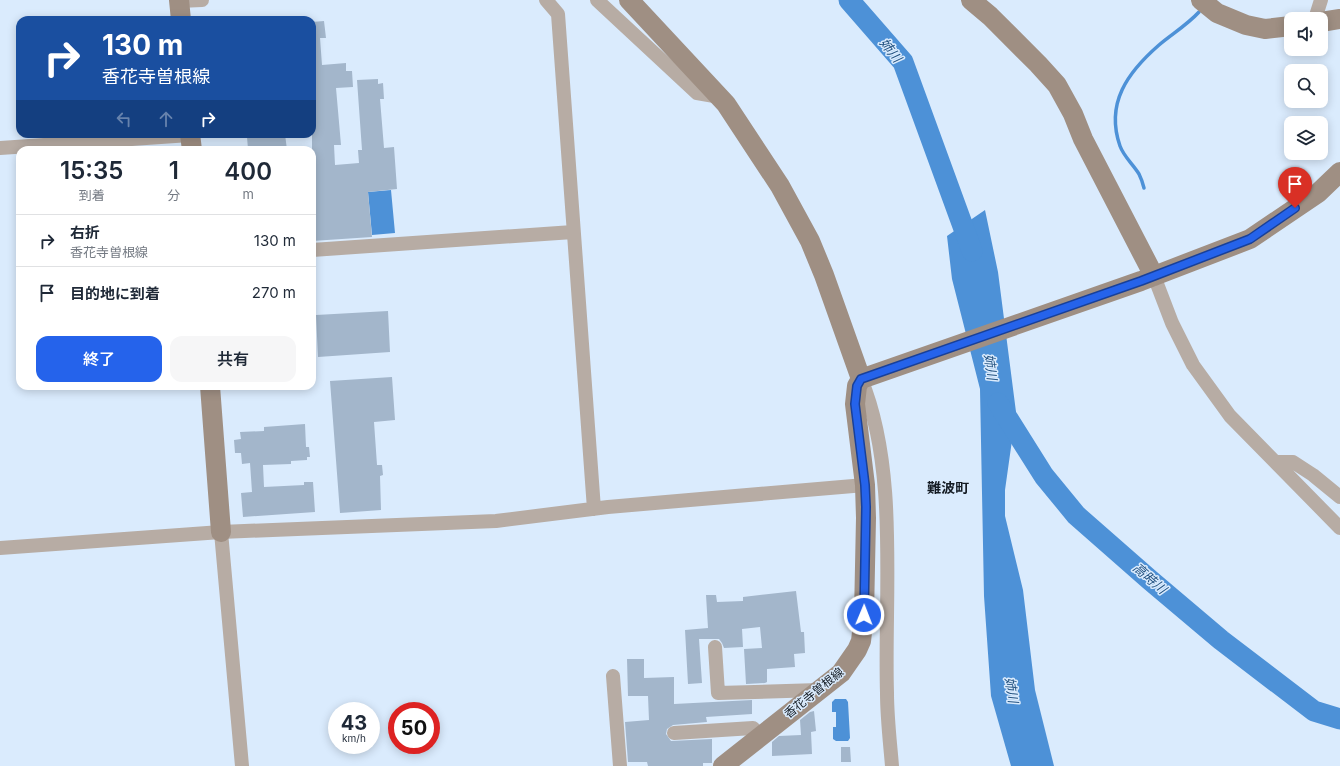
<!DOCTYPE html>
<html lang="ja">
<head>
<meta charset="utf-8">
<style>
  body { margin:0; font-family:Inter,"Noto Sans JP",sans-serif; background:#f6f6f7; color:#1f2937; height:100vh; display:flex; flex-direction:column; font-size:15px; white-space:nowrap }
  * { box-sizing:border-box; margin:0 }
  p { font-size:13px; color:#747a83 }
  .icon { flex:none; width:22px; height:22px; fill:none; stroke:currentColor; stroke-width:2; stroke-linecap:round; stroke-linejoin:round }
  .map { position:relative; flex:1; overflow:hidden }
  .panel { position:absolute; left:16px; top:146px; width:300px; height:244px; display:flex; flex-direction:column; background:#fff; border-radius:12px; box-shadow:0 2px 10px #0003 }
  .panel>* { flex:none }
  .banner { position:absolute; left:16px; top:16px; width:300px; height:122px; border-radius:12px; box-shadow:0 2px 10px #0003; background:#1a4fa0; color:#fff; overflow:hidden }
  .buttons { position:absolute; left:1284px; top:12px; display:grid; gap:8px }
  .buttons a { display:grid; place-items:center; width:44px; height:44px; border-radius:8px; background:#fff; box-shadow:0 2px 10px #0003; font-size:20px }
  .speed { position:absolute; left:328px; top:702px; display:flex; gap:8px; font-size:20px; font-weight:700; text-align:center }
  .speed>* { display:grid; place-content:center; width:52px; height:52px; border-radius:50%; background:#fff; box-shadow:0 2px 10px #0003; line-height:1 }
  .speed small { font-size:10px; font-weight:400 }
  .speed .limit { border:6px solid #d22; background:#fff; color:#111 }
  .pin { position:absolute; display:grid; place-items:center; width:34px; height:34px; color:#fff; margin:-41px -17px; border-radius:50% 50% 50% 0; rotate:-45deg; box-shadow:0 0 4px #0007 }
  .pin .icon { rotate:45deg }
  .me { position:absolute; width:44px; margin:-22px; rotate:1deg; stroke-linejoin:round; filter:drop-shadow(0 0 3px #0008) }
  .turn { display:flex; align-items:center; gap:14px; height:84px; padding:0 20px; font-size:18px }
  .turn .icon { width:52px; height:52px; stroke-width:2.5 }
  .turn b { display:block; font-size:28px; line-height:34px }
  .lanes { display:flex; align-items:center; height:38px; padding:0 20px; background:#0003; justify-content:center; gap:20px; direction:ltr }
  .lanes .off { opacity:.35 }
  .eta { display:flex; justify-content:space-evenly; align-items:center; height:68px; text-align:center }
  .eta b { font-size:24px; font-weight:600; line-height:28px }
  .action { display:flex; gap:8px; margin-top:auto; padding:8px 20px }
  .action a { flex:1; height:46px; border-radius:12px; background:#2563eb; color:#fff; font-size:16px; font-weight:600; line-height:46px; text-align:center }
  .action a+a { background:#f6f6f7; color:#1f2937 }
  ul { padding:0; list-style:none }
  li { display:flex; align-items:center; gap:12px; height:52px; padding:0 20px; border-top:1px solid #e0e1e3 }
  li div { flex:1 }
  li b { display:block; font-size:15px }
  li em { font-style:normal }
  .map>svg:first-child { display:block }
  .water { fill:#4d91d7 }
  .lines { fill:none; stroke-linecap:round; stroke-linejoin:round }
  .stream { stroke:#4d91d7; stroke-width:3.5 }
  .river { stroke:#4d91d7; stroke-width:21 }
  .building { fill:#a3b6cb }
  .street { stroke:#b7aca4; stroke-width:14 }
  .secondary { stroke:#9f8f83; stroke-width:20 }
  .route-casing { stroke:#184099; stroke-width:10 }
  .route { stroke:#2563eb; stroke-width:7 }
  .labels { text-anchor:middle; stroke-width:3; stroke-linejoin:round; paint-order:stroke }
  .street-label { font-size:12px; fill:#141b23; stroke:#daebfd }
  .water-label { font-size:13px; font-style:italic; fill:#215180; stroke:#daebfd }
  .quarter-label { font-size:14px; font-weight:bold; fill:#141b23; stroke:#daebfd }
</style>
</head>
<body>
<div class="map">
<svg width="1340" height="766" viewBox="0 0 1340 766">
  <rect width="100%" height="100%" fill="#daebfd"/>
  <!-- water -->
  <path class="water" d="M391 190 395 233 372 235 368 192Z
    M985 210 998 272 1016 412 1005 490V516L1023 590 1035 690 1054 766H1011L991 696 984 596 980 389 952 279 947 236Z
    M835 699H846L848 702 850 738 848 741H836L833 739V727H836V712H832V702Z"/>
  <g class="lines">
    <!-- stream -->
    <path class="stream" d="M1144 188C1143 184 1141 178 1139 174 1133 164 1124 157 1120 146 1105 103 1128 72 1159 45 1172 34 1187 25 1199 12"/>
    <!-- river -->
    <path class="river" d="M849 0 903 62 972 251
      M998 403 1044 476 1076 515 1150 580 1221 640 1314 711 1340 719"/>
  </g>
  <!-- building -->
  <path class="building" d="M324 21 326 38H320L322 65 346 63V71H352L353 87 336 88 341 145H334L335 165 359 163 358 150H362L357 80 378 79V84L383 83 384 99H380L384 148 394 147 397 189 368 192 372 237 312 241V22Z
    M255 134H285L287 150 248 149 247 137 255 136Z
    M388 311 390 352 318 357 316 315Z
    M392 377 395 420 374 422 377 465H382L383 475 380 476 381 510 340 513 330 381Z
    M305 424 306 447H309L310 457H307V460L291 461V464L263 465 264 487 304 485V482H313L315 512 243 517 241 493 252 492 250 463 242 464 241 453H235L234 440 241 439 240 432 264 431V427Z
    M796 591 801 632H804L805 653 794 654 795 667 767 669V682L765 683 746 684 744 649 762 648 760 627 742 629 743 647 724 648 722 643 719 639H699L702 683 688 684 685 630 708 628 706 595H716L717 602 743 601V597Z
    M627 659H644V678L674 677V704L752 700V714L706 717 707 722 673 725 667 729 666 734 671 741 712 739V763H703V766H648L647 762H628L625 722 649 720 648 696H628Z
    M814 711 816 731 811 732 812 754 772 756V742L779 736 801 735 800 720 810 712Z
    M841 747H850L851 762H841Z"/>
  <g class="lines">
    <!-- street -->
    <path class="street" d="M546 0 558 14 594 509
      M597 0 697 93 720 97
      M179 1 202 0
      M1315 19 1321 0
      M0 148 190 135
      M312 250 573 232
      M1154 276 1172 323 1193 365 1230 416 1340 528
      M861 379C899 470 884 596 887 693 887 717 890 742 892 766
      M1276 462H1293L1313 475 1340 497
      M221 532 242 766
      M0 548 221 532 496 521 608 507 865 485
      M715 647 718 693 819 690
      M613 676 620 766
      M674 733 753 728 761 736"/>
    <!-- secondary -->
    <path class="secondary" d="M179 0 181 20
      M629 0 726 104 780 186 810 241 824 275 861 379
      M971 0 990 16 1038 64 1057 85 1073 114 1083 139 1154 276
      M1201 0 1217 13 1246 25 1265 29 1291 26
      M1321 22 1340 19
      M190 134 192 150
      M210 386 221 532
      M723 766 841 673 857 650 861 641 864 615 866 518 865 485 855 404 857 386 861 379 1141 281 1250 239 1318 193 1340 172"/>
  </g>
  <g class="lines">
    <!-- route casing -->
    <g class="route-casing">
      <path id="route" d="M864 615 866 507 865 485 855 404 857 386 861 379 1141 281 1250 239 1295 208"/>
    </g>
    <!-- route -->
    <use href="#route" class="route"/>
  </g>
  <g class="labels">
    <!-- street labels -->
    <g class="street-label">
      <text transform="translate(814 693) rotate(-39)" y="4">香花寺曽根線</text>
    </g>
    <!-- water labels -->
    <g class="water-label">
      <text transform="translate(891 50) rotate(51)" y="5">姉川</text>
      <text transform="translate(991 367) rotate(82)" y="5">姉川</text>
      <text transform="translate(1150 578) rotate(41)" y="5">高時川</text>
      <text transform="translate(1012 690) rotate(81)" y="5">姉川</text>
    </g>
    <!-- quarter labels -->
    <g class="quarter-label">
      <text x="948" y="493">難波町</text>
    </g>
  </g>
</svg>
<div class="buttons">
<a><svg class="icon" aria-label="sound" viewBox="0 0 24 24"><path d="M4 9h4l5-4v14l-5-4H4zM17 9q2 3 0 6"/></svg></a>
<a><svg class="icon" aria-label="search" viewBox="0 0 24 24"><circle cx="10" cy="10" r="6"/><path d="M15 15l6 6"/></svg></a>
<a><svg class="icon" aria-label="layers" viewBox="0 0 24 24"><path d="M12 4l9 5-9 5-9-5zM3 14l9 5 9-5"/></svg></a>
</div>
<div class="speed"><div>43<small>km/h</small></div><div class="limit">50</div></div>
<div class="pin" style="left:1295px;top:208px;background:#d93025"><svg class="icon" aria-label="arrive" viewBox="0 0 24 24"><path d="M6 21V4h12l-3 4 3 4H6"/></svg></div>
<svg class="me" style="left:864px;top:615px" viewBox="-20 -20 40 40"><circle r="17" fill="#2563eb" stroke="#fff" stroke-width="3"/><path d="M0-11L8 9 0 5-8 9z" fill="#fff"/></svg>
<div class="banner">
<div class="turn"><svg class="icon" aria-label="right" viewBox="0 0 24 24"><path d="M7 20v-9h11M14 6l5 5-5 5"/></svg><div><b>130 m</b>香花寺曽根線</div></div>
<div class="lanes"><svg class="icon off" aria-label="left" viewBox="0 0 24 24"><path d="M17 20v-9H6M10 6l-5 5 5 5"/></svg><svg class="icon off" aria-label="ahead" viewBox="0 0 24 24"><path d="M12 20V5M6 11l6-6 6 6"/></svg><svg class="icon" aria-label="right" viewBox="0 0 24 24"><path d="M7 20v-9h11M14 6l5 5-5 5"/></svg></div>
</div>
<section class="panel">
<div class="eta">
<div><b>15:35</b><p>到着</p></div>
<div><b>1</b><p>分</p></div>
<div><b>400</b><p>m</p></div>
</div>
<ul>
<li><svg class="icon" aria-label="right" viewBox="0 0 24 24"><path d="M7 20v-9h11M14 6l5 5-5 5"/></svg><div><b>右折</b><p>香花寺曽根線</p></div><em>130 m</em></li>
<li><svg class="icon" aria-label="arrive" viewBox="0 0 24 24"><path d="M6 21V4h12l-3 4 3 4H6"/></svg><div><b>目的地に到着</b></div><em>270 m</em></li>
</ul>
<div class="action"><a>終了</a><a>共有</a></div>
</section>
</div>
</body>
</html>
